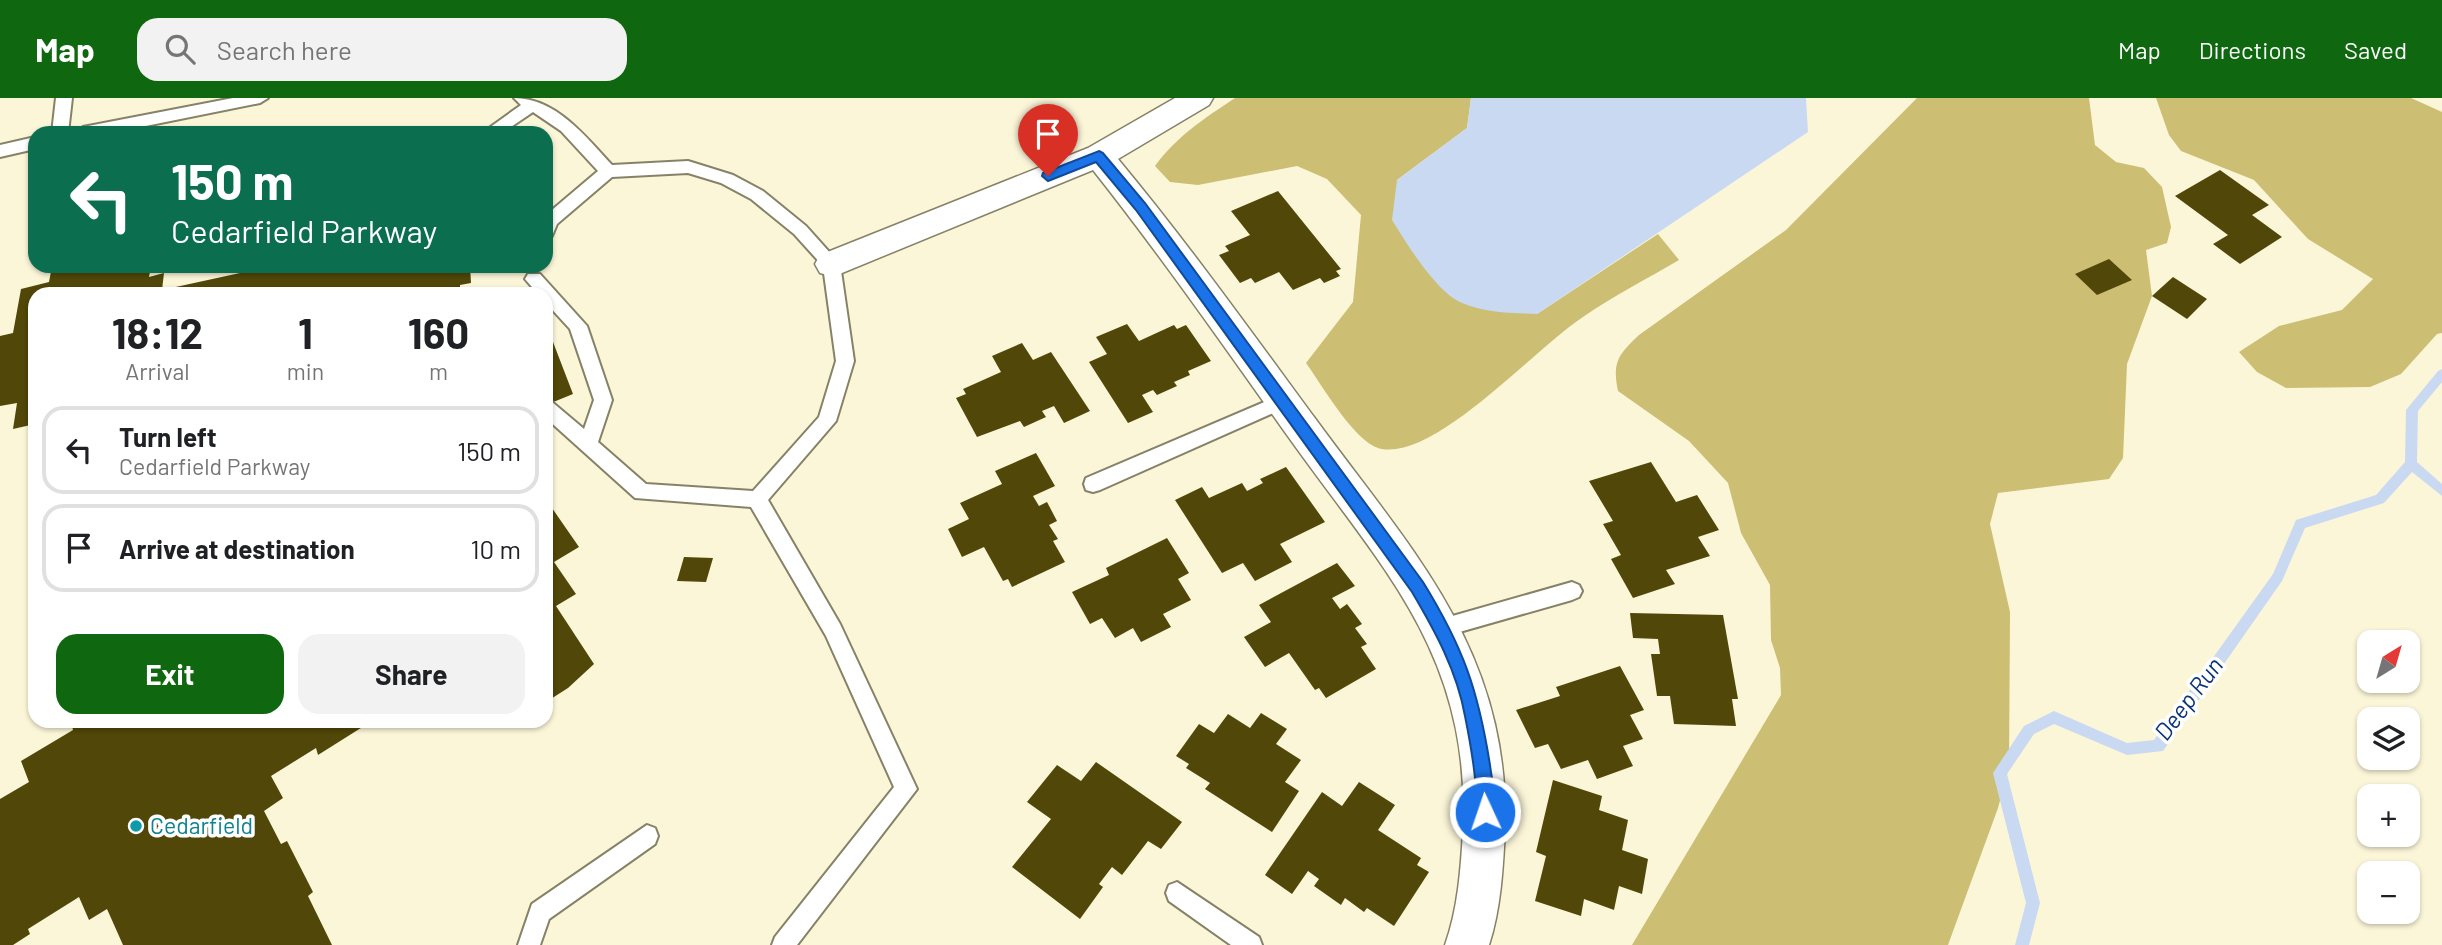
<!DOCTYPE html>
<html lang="en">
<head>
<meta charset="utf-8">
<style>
  body { margin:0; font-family:Barlow,sans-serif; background:#f2f2f2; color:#202124; height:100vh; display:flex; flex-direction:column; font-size:26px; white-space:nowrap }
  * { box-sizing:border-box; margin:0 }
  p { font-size:23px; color:#757577 }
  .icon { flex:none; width:38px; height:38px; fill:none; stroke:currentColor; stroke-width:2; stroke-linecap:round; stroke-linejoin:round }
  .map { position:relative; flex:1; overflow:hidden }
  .drawer { position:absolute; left:28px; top:189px; width:525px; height:441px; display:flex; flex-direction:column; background:#fff; border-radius:21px; box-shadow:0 2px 5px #0004 }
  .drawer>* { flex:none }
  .top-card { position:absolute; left:28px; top:28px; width:525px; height:147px; border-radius:21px; box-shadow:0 2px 5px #0004; background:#0b6e4f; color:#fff; overflow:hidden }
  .needle { width:46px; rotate:37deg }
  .buttons { position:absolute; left:2357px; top:532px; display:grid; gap:14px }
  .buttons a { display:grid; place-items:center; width:63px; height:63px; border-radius:14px; background:#fff; box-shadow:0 2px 5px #0004; font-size:35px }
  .pin { position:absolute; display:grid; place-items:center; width:60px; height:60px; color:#fff; margin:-72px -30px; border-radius:50% 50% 50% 0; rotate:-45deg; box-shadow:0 0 7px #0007 }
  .pin .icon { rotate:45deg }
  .me { position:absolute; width:77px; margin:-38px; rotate:357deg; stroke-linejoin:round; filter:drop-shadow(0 0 5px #0008) }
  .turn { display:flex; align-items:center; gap:24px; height:147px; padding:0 28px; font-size:32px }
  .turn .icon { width:91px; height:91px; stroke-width:2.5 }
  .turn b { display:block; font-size:49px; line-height:60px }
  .eta { display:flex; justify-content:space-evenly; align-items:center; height:119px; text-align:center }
  .eta b { font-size:42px; font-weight:700; line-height:49px }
  .primary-button { display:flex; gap:14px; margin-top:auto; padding:14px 28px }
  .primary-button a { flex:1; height:80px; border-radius:21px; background:#0f680f; color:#fff; font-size:28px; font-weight:700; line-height:80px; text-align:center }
  .primary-button a+a { background:#f2f2f2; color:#202124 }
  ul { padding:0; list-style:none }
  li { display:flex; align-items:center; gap:21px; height:88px; margin:0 14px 10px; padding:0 14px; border:4px solid #e0e0e0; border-radius:21px }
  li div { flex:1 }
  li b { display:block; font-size:26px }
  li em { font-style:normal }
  header { display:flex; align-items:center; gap:42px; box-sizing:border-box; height:98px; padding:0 35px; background:#0f680f; color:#fff }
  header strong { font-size:33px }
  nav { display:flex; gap:38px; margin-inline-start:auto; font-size:24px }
  .search { width:490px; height:63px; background:#f2f2f2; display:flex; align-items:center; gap:18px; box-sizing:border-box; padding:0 24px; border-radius:21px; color:#757577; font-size:26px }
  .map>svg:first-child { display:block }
  .forest { fill:#ccbe73 }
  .water { fill:#cad9f2 }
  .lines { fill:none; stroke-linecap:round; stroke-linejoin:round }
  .stream { fill:#cad9f2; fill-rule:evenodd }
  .building { fill:#514708 }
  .lane-casing { stroke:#868267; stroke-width:4 }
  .street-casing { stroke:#868267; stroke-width:3 }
  .lane { fill:#fff; fill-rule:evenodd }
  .street { fill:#fff; fill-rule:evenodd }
  .route { fill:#1a73e8; stroke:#114b97; stroke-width:2 }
  .culture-dot { fill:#0f9aa8; stroke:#fff; stroke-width:2.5 }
  .labels { text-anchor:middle; stroke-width:7; stroke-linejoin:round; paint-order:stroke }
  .culture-label { font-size:23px; fill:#0d838f; stroke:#fff; text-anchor:start }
  .water-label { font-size:24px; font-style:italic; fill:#0b347a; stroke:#fff }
</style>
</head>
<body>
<header>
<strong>Map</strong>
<div class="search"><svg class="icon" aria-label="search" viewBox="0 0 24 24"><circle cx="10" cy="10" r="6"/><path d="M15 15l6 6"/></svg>Search here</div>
<nav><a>Map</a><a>Directions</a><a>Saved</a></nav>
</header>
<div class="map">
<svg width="2442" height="847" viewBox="0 0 2442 847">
  <rect width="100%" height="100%" fill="#fcf6d9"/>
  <!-- forest -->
  <path class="forest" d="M1235 0H1471L1467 30 1397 82 1537 216 1658 136 1679 162C1647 181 1613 198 1583 219 1535 250 1438 360 1382 351 1356 347 1322 287 1306 265L1353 204 1361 117 1327 81 1297 68 1198 87 1170 84 1155 68C1177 38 1205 20 1235 0Z
    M1917 0H2089L2095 47 2116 64 2144 70 2162 89 2171 129 2167 145 2146 152 2152 198 2127 266 2123 360 2109 381 1998 395 1990 426 2010 514 2009 669 1998 710 1948 847H1632L1781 597 1780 570 1771 542 1770 487 1741 435 1728 385 1689 343 1618 293C1612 264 1618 257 1639 237L1786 132Z
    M2156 0H2411L2442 14V235L2437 236 2401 276 2370 289 2286 290 2257 274 2239 254 2279 228 2342 212 2373 181 2308 141 2254 82 2181 53 2169 37Z"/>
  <!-- water -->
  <path class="water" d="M1471 0H1806L1808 34 1537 216C1511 215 1487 215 1462 205 1436 194 1407 146 1392 122L1397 82 1467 30Z"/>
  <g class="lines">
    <!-- stream -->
    <path class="stream" d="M2442 271V284L2418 313 2417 364 2442 386V398L2412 374 2384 405 2305 430 2282 483 2163 653 2127 657 2054 626 2034 636 2007 676 2040 805 2029 847H2015L2026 805 1993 675 2024 628 2054 613 2127 645 2154 642 2273 476 2296 422 2376 397 2405 364 2406 312 2438 273Z"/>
  </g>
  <!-- building -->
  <path class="building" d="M2220 72 2269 107 2252 117 2282 139 2240 166 2213 146 2228 137 2175 98Z
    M1278 93 1341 171 1336 173 1340 178 1324 185 1320 180 1293 192 1279 174 1255 185 1251 180 1240 185 1219 157 1229 153 1225 148 1250 137 1231 113Z
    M2109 161 2132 182 2097 197 2075 176Z
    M52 168H151L149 179 164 175 162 192 272 168H470L471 185 460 187V196H35V326L13 331 17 305 0 308V238L13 235 21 191 49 184Z
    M2173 179 2207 201 2187 221 2152 198Z
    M1127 226 1139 243 1174 227 1177 231 1186 227 1211 263 1188 273 1190 277 1174 284 1177 288 1157 297 1153 292 1142 297 1153 314 1128 325 1089 264 1107 256 1096 239Z
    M553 244 573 296 546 307V247Z
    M1022 245 1033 262 1051 254 1090 313 1064 325 1054 308 1042 313 1046 319 1024 329 1020 323 977 339 956 300 966 296 963 291 1001 274 992 258Z
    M1036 355 1055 388 1033 398 1039 408 1047 404 1057 423 1049 427 1058 441 1053 443 1065 464 1012 489 1008 481 1003 483 984 449 962 459 948 431 969 421 960 405 1002 386 995 373Z
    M1651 364 1676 404 1697 397 1719 432 1698 439 1710 458 1666 472 1675 486 1633 500 1611 461 1621 457 1603 426 1613 423 1589 383Z
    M1286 369 1325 424 1280 446 1292 464 1255 483 1243 465 1222 475 1175 402 1202 389 1209 400 1242 385 1247 393 1263 385 1260 381Z
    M552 410 579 449 554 464 576 496 556 508 594 566 568 590 546 604V414Z
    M1167 440 1189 475 1178 481 1191 502 1163 516 1171 529 1141 544 1133 530 1115 540 1102 520 1090 526 1072 494 1109 477 1106 470Z
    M684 459 713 460 706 484 677 483Z
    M1337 465 1355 488 1332 500 1340 511 1347 506 1362 526 1355 530 1367 546 1361 549 1376 571 1326 600 1319 590 1315 592 1289 555 1265 569 1244 539 1271 524 1259 507Z
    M1630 515 1723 517 1738 601H1732L1736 628 1674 626 1670 598H1657L1651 556H1660L1658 541 1633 540Z
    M1620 568 1644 612 1630 617 1643 641 1623 648 1633 668 1597 681 1588 662 1561 671 1548 646 1535 650 1516 612 1560 598 1556 589Z
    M1261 615 1287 631 1276 646 1301 662 1285 684 1299 693 1272 734 1205 691 1210 685 1186 670 1189 666 1176 658 1199 626 1214 635 1228 616 1250 630Z
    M79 623H372L318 657 316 650 271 678 283 700 264 713 281 746 287 743 313 794 308 798 332 847H123L107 811 89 822 79 799 28 831 30 836 13 847H0V701L29 684 21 663 73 632 72 628Z
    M1096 664 1182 724 1161 751 1148 743 1122 777 1112 769 1099 786 1103 789 1080 821 1012 769 1051 721 1027 704 1057 667 1081 683Z
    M1553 682 1602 698 1599 712 1628 722 1622 752 1648 761 1642 796 1619 788 1614 812 1584 801 1581 818 1535 803 1546 758 1536 754Z
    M1359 684 1395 707 1378 732 1421 760 1417 767 1429 774 1394 828 1367 810 1364 814 1345 800 1341 807 1314 788 1319 781 1308 773 1292 796 1265 777 1322 694 1342 708Z"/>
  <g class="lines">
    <!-- lane casing -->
    <g class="lane-casing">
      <path id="lane" d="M56 0H72L68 35H52Z
        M233 0H268L260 5 111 35H75L83 29Z
        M514 0C556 0 585 38 612 67L688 63 733 77 763 93 806 128 840 166 854 263 836 323 768 402 840 526 917 691 797 847H772L775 839 894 689 826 538 751 409 635 400 546 320V302L552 304 584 331 594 302 570 231 546 205V196H538L525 181 528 176H540L587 228 612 302 598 344 646 386 753 393 819 319 836 263 823 168 794 136 751 101 721 85 688 75 612 79 557 126 552 138 546 140V117L598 73 561 33 533 14 502 35H482L521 7Z
        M35 39V51L0 59V47Z
        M1283 296 1289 298 1292 303 1289 308 1100 392 1093 394 1086 392 1084 386 1086 380Z
        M1572 484 1579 487 1582 493 1579 499 1572 502 1442 539 1435 536 1432 530 1435 524 1442 521Z
        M647 727 655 730 658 738 655 746 549 821 540 847H518L532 806Z
        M1177 784 1259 839 1262 847H1231L1169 803 1166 795 1169 787Z"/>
    </g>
    <!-- street casing -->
    <g class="street-casing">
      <path id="street" d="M1175 0H1213L1209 7 1118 61C1187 144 1250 232 1314 319 1412 453 1510 552 1505 732 1503 769 1501 811 1489 847H1445C1458 811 1461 770 1463 732 1471 555 1382 471 1287 337 1224 248 1161 158 1093 72L842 175 831 178 820 175 815 166 820 157 1088 50Z"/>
    </g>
    <!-- lane -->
    <use href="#lane" class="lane"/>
    <!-- street -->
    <use href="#street" class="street"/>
  </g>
  <!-- route -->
  <path class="route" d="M1099 53 1103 55 1145 105 1423 484C1463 549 1478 591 1490 667 1492 684 1498 704 1491 721L1485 723 1478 721C1475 712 1476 703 1476 694 1475 669 1470 643 1465 618 1457 573 1435 533 1412 494L1136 112 1096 64 1048 83 1042 78 1043 75Z"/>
  <!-- markers -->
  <circle class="culture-dot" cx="136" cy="728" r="7"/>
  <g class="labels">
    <!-- culture labels -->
    <g class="culture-label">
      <text x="150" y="736">Cedarfield</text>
    </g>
    <!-- water labels -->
    <g class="water-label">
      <text transform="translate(2189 601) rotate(-53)" y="8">Deep Run</text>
    </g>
  </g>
</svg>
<div class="buttons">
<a><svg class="needle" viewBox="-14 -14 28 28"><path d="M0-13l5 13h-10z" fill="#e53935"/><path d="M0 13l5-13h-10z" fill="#757577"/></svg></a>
<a><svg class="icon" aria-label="layers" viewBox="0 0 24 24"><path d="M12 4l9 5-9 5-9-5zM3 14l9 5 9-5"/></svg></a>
<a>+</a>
<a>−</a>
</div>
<div class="pin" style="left:1048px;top:78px;background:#d93025"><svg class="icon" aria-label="arrive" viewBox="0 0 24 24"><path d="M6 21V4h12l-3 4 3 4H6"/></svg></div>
<svg class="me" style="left:1485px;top:714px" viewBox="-20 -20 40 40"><circle r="17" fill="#1a73e8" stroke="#fff" stroke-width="3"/><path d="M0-11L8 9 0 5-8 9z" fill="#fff"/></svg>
<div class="top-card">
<div class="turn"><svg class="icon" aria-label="left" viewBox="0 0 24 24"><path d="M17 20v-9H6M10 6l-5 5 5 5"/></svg><div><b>150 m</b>Cedarfield Parkway</div></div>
</div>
<section class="drawer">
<div class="eta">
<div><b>18:12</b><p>Arrival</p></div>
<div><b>1</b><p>min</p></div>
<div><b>160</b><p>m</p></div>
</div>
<ul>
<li><svg class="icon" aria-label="left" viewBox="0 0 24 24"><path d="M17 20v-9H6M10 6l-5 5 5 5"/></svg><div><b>Turn left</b><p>Cedarfield Parkway</p></div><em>150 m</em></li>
<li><svg class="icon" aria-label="arrive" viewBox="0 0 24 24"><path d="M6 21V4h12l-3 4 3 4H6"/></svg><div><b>Arrive at destination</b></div><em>10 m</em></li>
</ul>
<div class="primary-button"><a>Exit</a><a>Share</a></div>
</section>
</div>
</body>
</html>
